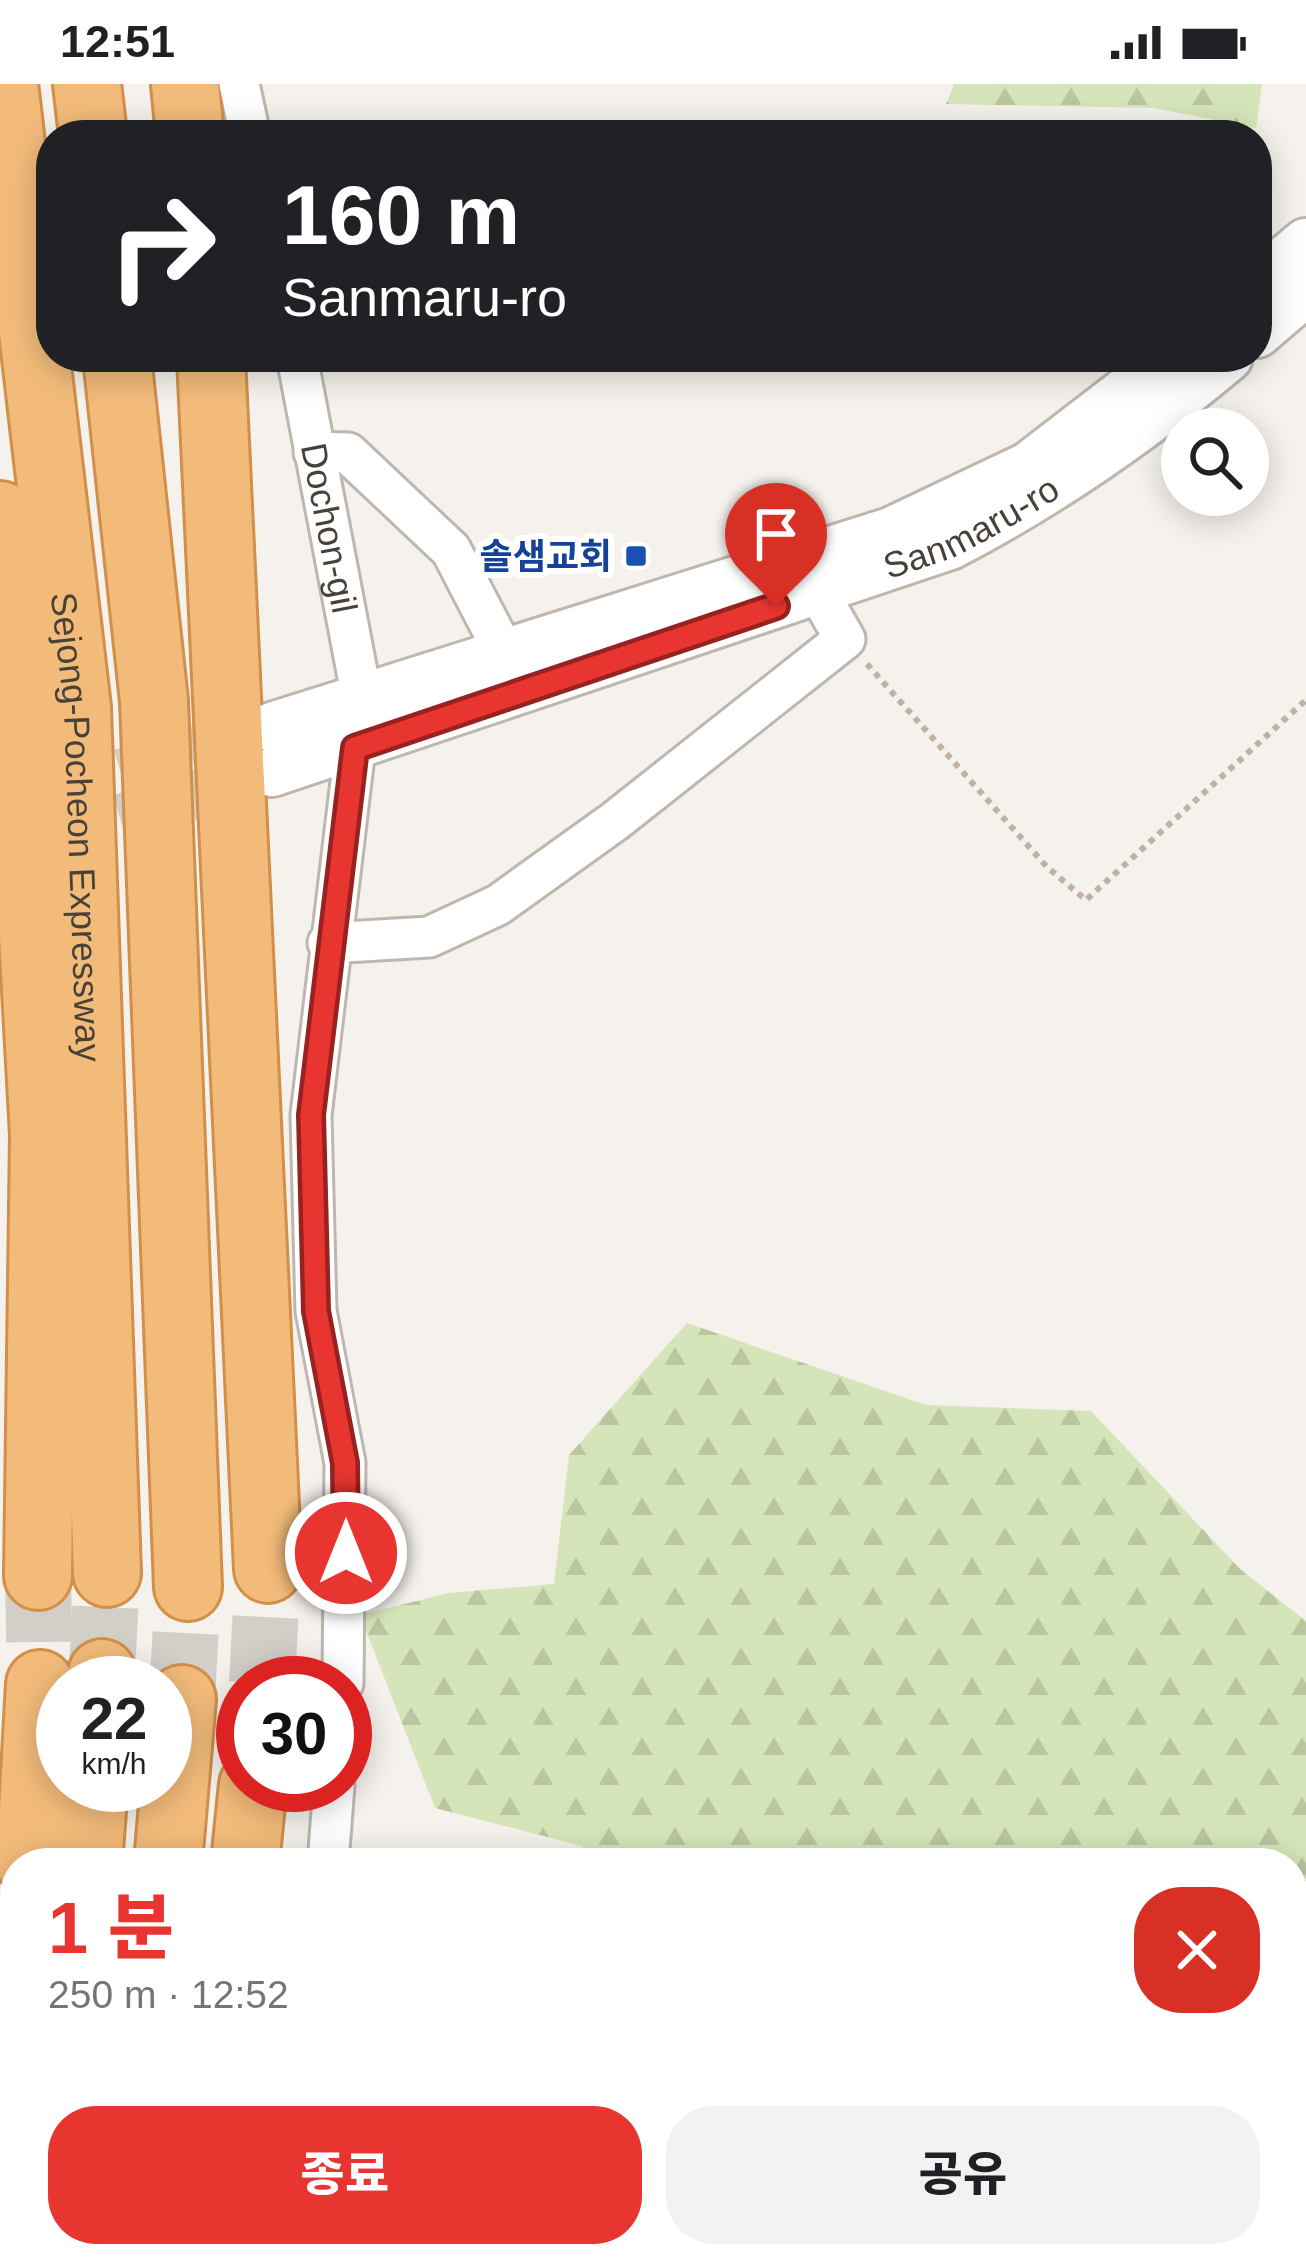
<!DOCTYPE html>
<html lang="ko">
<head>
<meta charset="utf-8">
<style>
  body { margin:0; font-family:Helvetica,"Noto Sans KR",sans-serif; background:#f2f2f2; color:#202124; height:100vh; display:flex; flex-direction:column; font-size:45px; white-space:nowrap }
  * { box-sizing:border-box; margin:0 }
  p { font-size:39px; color:#757577 }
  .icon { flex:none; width:66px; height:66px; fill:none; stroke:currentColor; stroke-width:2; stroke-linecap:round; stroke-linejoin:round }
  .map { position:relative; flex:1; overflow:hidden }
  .drawer { position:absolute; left:0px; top:1764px; width:1308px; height:420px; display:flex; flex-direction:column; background:#fff; border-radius:48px 48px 0 0; box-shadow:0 6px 30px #0003 }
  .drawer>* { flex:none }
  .top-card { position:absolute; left:36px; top:36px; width:1236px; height:252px; border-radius:48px; box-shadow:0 6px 30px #0003; background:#202124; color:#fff; overflow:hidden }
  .buttons { position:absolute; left:1161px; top:324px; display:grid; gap:24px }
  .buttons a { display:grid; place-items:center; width:108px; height:108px; border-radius:50%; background:#fff; box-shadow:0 6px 30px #0003; font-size:60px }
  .speed { position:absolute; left:36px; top:1572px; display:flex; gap:24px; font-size:60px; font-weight:700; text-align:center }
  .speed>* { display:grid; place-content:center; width:156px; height:156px; border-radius:50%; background:#fff; box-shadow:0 6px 30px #0003; line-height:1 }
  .speed small { font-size:30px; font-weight:400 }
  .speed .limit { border:18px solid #d22; background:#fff; color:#111 }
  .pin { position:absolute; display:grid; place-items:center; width:102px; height:102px; color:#fff; margin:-123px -51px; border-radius:50% 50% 50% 0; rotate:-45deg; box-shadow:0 0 12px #0007 }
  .pin .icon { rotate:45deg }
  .me { position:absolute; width:132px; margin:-66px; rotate:0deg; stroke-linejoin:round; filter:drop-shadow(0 0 9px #0008) }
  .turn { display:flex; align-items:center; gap:42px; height:252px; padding:0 48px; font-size:54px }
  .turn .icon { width:156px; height:156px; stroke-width:2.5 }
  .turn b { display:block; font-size:84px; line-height:102px }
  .round { display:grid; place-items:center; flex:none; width:126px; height:126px; border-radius:48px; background:#f2f2f2 }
  .overview { display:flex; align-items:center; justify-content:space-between; height:204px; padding:0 48px }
  h1 { font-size:72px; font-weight:800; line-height:90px; color:#e83530 }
  .cta { display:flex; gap:24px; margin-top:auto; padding:24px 48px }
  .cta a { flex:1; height:138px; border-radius:48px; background:#e83530; color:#fff; font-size:48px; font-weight:800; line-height:138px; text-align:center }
  .cta a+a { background:#f2f2f2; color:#202124 }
  .status { display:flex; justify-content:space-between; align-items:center; height:84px; padding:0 60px; background:#fff; direction:ltr }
  .status svg { height:33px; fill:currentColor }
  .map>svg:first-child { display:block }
  .forest { fill:url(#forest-firs) }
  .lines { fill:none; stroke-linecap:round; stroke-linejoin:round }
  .tertiary-tunnel { stroke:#d2cec8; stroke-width:48; stroke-dasharray:48 24; stroke-linecap:butt }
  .motorway-tunnel { stroke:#d2cec8; stroke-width:66; stroke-dasharray:66 33; stroke-linecap:butt }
  .minor-casing { stroke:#bfb7af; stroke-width:45 }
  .tertiary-casing { stroke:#bfb7af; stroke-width:54 }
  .motorway-casing { stroke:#d18f4a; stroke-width:72 }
  .path { stroke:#c0b1a1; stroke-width:6; stroke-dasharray:6 6; stroke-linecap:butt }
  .minor { stroke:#fff; stroke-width:39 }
  .tertiary { stroke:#fff; stroke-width:48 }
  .motorway { stroke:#f2bb7a; stroke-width:66 }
  .route-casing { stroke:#97221f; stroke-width:30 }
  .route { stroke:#e83530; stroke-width:21 }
  .transit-dot { fill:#1a4fb4; stroke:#fff; stroke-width:4.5 }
  .labels { text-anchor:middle; stroke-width:12; stroke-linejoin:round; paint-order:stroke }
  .street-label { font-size:36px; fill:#48413a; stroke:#fff }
  .transit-label { font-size:36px; font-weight:bold; fill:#164399; stroke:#fff; text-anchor:end }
</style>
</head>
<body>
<div class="status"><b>12:51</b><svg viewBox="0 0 49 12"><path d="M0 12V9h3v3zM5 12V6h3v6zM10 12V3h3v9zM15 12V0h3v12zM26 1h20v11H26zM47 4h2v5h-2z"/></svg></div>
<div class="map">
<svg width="1306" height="2184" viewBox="0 0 1306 2184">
  <defs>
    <pattern id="forest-firs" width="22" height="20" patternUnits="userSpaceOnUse" patternTransform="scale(3)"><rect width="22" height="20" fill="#d6e5b9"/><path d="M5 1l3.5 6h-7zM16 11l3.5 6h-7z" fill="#b9c6a0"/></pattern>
  </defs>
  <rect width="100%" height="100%" fill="#f5f1ec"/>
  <!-- forest -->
  <path class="forest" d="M954 0H1262L1256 44 1154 24 946 20Z
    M687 1239 926 1321 1091 1327 1240 1485 1306 1537V2184H736L737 2169H1293V1779H592L582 1762 435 1724 360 1531 449 1509 554 1500 569 1371Z"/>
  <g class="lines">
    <!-- tertiary-tunnel -->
    <path class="tertiary-tunnel" d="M52 710 256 648
      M51 755 259 692"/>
    <!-- motorway-tunnel -->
    <path class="motorway-tunnel" d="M38 1492 40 1600
      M102 1589 107 1489
      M262 1599 268 1485
      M182 1615 188 1503"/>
    <!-- minor casing -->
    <g class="minor-casing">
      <g id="minor">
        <path d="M239 0 250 51"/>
        <path id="s1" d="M297 273 362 614"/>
        <path d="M314 368 348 369 451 466 519 597"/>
        <path d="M328 859 429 853 498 821 615 737 845 555 804 484"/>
        <path d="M343 1599 345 1379 316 1227 311 1031 355 664"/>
        <path d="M328 1779 334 1701"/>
        <path d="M276 2184 278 2169"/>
      </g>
    </g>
    <!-- tertiary casing -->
    <g class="tertiary-casing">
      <g id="tertiary">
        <path d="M1257 200 1306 159"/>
        <path d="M1257 249 1306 207"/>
        <path d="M272 643 891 448 1028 383 1171 273"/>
        <path id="s2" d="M272 688 950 461C1052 408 1140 347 1228 273"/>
      </g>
    </g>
    <!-- motorway casing -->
    <g class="motorway-casing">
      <g id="motorway">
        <path id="s3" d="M4 0 77 624 107 1489"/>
        <path d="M87 0 93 51"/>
        <path d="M185 0 190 51"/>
        <path d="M117 273 154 617 188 1503"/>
        <path d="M211 273 268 1485"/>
        <path d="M0 431 21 634 44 1051 38 1492"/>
        <path d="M101 1599 102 1589"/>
        <path d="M30 1779 40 1600"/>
        <path d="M88 1779 94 1701"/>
        <path d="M168 1779 182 1615"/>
        <path d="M245 1779 253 1701"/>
        <path d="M3 2184 15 2048"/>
        <path d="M56 2184 57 2169"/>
        <path d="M132 2184 134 2169"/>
        <path d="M205 2184 206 2169"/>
      </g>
    </g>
    <!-- path -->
    <path class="path" d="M867 580 1047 783 1086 816 1306 616
      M590 2169 600 2184"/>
    <!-- minor -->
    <use href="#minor" class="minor"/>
    <!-- tertiary -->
    <use href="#tertiary" class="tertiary"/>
    <!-- motorway -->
    <use href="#motorway" class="motorway"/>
  </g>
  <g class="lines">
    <!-- route casing -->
    <g class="route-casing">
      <path id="route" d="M346 1469 345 1379 316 1227 311 1031 355 664 776 522"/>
    </g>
    <!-- route -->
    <use href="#route" class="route"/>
  </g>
  <!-- markers -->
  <rect class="transit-dot" x="624" y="460" width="24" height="24" rx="6"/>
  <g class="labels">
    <!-- street labels -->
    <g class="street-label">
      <text dy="13" stroke="none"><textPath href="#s2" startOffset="741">Sanmaru-ro</textPath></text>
      <text dy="13" stroke="none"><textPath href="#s1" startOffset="174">Dochon-gil</textPath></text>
      <text dy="13" stroke="none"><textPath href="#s3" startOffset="747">Sejong-Pocheon Expressway</textPath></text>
    </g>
    <!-- transit labels -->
    <g class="transit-label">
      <text x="612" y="485">솔샘교회</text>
    </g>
  </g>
</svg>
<div class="buttons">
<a><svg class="icon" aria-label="search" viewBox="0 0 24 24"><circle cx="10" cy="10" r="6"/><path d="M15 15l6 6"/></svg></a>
</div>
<div class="speed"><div>22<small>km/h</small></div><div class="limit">30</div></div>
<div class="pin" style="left:776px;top:522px;background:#d93025"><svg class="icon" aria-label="arrive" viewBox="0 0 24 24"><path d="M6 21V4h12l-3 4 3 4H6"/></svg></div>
<svg class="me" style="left:346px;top:1469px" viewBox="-20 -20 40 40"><circle r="17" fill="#e83530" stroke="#fff" stroke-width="3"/><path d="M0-11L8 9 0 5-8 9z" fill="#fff"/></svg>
<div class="top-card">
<div class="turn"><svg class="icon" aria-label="right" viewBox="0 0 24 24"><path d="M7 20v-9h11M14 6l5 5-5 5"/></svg><div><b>160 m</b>Sanmaru-ro</div></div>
</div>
<section class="drawer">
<div class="overview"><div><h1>1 분</h1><p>250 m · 12:52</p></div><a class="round" style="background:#d93025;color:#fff"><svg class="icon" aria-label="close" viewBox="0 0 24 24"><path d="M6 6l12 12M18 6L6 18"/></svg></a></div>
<div class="cta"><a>종료</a><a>공유</a></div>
</section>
</div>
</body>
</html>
